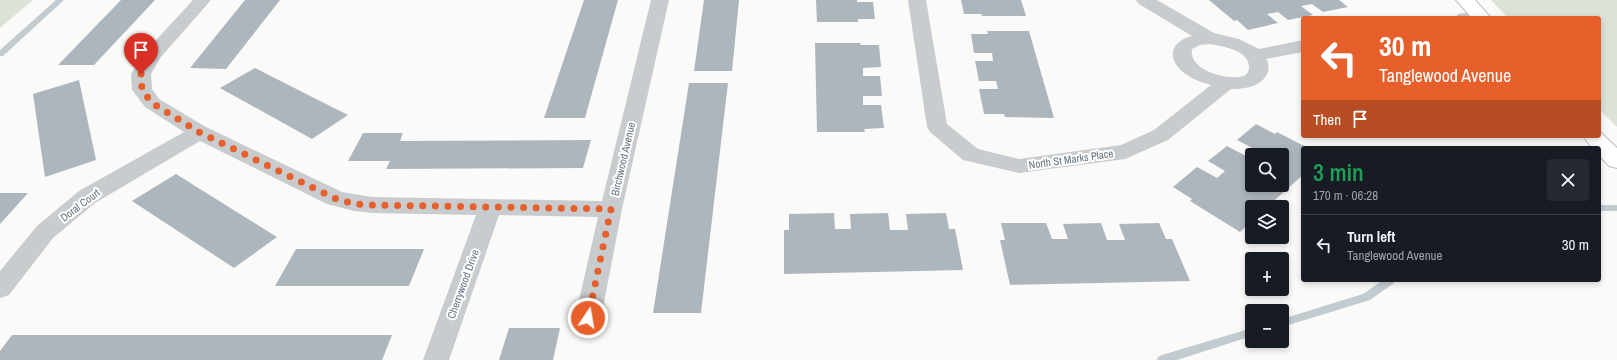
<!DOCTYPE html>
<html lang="en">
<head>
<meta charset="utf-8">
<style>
  body { margin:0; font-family:"Archivo Narrow",sans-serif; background:#242831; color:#f1f3f6; height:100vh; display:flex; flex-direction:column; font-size:15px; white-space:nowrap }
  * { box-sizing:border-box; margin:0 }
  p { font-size:13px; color:#9ea1a6 }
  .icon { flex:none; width:22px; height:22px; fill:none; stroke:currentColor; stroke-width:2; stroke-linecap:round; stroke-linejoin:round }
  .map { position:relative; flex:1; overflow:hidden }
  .sheet { position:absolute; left:1301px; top:146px; width:300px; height:136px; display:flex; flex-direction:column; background:#171b24; border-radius:4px; box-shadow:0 2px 6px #0003 }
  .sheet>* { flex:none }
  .guide { position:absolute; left:1301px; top:16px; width:300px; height:122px; border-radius:4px; box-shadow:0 2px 6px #0003; background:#e75f2b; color:#fff; overflow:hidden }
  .buttons { position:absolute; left:1245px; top:148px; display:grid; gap:8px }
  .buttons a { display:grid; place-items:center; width:44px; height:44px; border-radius:4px; background:#171b24; box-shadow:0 2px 6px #0003; font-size:20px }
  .pin { position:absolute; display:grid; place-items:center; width:34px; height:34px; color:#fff; margin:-41px -17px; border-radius:50% 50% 50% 0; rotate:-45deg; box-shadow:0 0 4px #0007 }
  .pin .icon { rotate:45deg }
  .me { position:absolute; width:44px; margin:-22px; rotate:12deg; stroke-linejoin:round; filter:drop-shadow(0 0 3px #0008) }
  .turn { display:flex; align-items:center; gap:14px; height:84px; padding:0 12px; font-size:18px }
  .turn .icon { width:52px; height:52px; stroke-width:2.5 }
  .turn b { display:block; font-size:28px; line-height:34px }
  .then { display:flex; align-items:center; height:38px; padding:0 12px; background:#0003; gap:8px; font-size:15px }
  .round { display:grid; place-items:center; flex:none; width:42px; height:42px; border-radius:4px; background:#242831 }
  .summary { display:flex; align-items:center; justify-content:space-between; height:68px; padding:0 12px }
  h1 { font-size:24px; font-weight:600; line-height:30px; color:#1e9e55 }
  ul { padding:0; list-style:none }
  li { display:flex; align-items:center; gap:12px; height:60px; padding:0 12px; border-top:1px solid #363941 }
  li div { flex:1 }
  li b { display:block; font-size:15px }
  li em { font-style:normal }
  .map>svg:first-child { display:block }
  .green { fill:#dbe2d8 }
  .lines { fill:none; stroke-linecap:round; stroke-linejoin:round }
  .stream { fill:#c2cbd0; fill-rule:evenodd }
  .building { fill:#aeb6bd; fill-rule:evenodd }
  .major-casing { stroke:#bbbfc3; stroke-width:2 }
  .minor { fill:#c8cccf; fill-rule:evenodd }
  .major { fill:#fff; fill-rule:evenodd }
  .route { stroke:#e75f2b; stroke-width:7; stroke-dasharray:0 12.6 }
  .labels { text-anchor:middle; stroke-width:4; stroke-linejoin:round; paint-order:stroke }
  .street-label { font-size:11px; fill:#647483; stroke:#fff }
</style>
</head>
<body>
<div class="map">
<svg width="1617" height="360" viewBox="0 0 1617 360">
  <rect width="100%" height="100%" fill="#fafaf8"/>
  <!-- green -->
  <path class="green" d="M0 0H33L0 28Z
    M1491 0H1617V127L1599 109V18H1508Z"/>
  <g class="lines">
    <!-- stream -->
    <path class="stream" d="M56 0H64L3 56H0V50Z
      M1599 205H1617V211H1599Z
      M1383 280H1395L1394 283 1370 300 1282 327V319L1363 294Z
      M1252 328V336L1177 360H1157L1158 357 1162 355Z"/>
  </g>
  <!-- building -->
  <path class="building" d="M121 0H155L94 65H58Z
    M245 0H280L226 69 190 68Z
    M584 0H618L585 118H544Z
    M704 0H739L732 71H694Z
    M816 0H857V2H873L875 19H858V22H817Z
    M961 0H1021L1026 16H982L981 14H964Z
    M1209 0H1339L1348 7 1323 12 1312 4 1301 6 1313 15 1288 20 1278 12 1267 14 1278 23 1248 30 1237 20 1234 21Z
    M987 31H1029L1054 118 1005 117 1004 114H984L979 89H998L996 81H979L975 61H993L992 53H974L971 34H988Z
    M815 43H860L861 45H879L881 67 863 68V76H880L882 96H863V105H881L884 128 864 129 865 132H817Z
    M255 68 322 102 348 115 312 139 220 88Z
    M79 80 96 160 45 177 33 94Z
    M689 83H728L701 313H653Z
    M1256 124 1275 134 1277 132 1308 148H1303V175L1267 207H1252V221L1240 232 1190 201 1192 199 1173 187 1197 167 1217 178 1225 171 1208 161 1227 146 1246 156 1254 149 1237 140ZM1252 155H1282V185H1252Z
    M363 133H403L400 141 591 140 583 168 386 169 390 161H348Z
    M176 174 224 204 277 237 234 268 132 201Z
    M0 193H28L0 224Z
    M834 213 835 229H851L850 214 888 213 890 230H908L906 214 946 213 949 229H955L963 270 784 274V230H789V214Z
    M1001 223H1046L1052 239H1068L1063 224 1101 223 1107 240H1125L1119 224 1159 223 1166 239H1172L1190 281 1010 285 1000 240H1005Z
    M296 249H424L409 286H275Z
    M509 328H560L553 360H499Z
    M12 335H392L382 360H0V351Z"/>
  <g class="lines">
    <!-- major casing -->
    <g class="major-casing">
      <path id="major" d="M1456 0H1475L1491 18H1472Z
        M1599 131 1617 148V168L1609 166 1599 155V148H1592L1583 136H1599Z"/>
    </g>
    <!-- minor -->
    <path class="minor" d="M193 0H211L161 57 151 74 152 89 159 99 206 127 342 192 372 197 602 201 651 0H669L622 209 601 318 597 325 588 328 579 325 575 318 598 217 499 215 449 360H423L476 215 372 213 354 211 327 204 200 141 95 203 53 238 9 295 0 298V271L37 226 79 191 184 132 145 107 132 90 131 74 147 50Z
      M908 0H926L947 124 978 149 1019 159 1121 145 1154 130 1211 85C1201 82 1191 79 1183 72 1166 58 1171 41 1192 36L1139 4 1136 0H1157L1214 33 1239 39 1259 49 1303 40V52L1266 59C1269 63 1269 67 1268 72 1262 87 1245 89 1231 89L1168 140 1125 159 1019 173 963 160 930 132 927 127ZM1209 44C1222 46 1249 50 1249 67 1249 71 1247 75 1243 76 1227 81 1188 70 1192 49L1200 45Z
      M1480 11 1486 12 1489 16 1488 18H1455L1458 14Z"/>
    <!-- major -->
    <use href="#major" class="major"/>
  </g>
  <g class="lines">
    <!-- route -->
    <path class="route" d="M141 74 142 90 152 103 199 132 334 198 354 204 372 205 611 209 588 318"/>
  </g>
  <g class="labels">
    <!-- street labels -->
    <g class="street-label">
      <text transform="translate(623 159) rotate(-77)" y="4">Birchwood Avenue</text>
      <text transform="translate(1071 159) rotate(-8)" y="4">North St Marks Place</text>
      <text transform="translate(80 205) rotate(-37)" y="4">Doral Court</text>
      <text transform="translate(463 284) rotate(-70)" y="4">Cherrywood Drive</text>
    </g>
  </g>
</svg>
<div class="buttons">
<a><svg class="icon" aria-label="search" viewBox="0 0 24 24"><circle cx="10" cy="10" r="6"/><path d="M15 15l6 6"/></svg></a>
<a><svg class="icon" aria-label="layers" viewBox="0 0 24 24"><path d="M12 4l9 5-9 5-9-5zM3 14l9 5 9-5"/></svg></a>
<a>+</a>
<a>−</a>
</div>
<div class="pin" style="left:141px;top:74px;background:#d93025"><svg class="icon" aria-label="arrive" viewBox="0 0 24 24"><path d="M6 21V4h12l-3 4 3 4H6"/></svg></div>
<svg class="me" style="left:588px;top:318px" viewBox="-20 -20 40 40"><circle r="17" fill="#e75f2b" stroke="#fff" stroke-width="3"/><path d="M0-11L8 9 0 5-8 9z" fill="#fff"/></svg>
<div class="guide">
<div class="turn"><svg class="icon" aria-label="left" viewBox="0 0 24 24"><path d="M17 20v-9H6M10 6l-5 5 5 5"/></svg><div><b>30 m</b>Tanglewood Avenue</div></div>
<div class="then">Then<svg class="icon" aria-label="arrive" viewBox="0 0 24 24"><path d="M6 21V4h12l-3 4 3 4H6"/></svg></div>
</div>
<section class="sheet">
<div class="summary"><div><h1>3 min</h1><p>170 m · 06:28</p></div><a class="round"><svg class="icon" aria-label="close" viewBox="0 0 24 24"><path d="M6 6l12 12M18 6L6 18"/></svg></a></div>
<ul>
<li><svg class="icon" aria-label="left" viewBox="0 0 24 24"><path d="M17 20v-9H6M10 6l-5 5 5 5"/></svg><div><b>Turn left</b><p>Tanglewood Avenue</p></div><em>30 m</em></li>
</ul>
</section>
</div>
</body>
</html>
